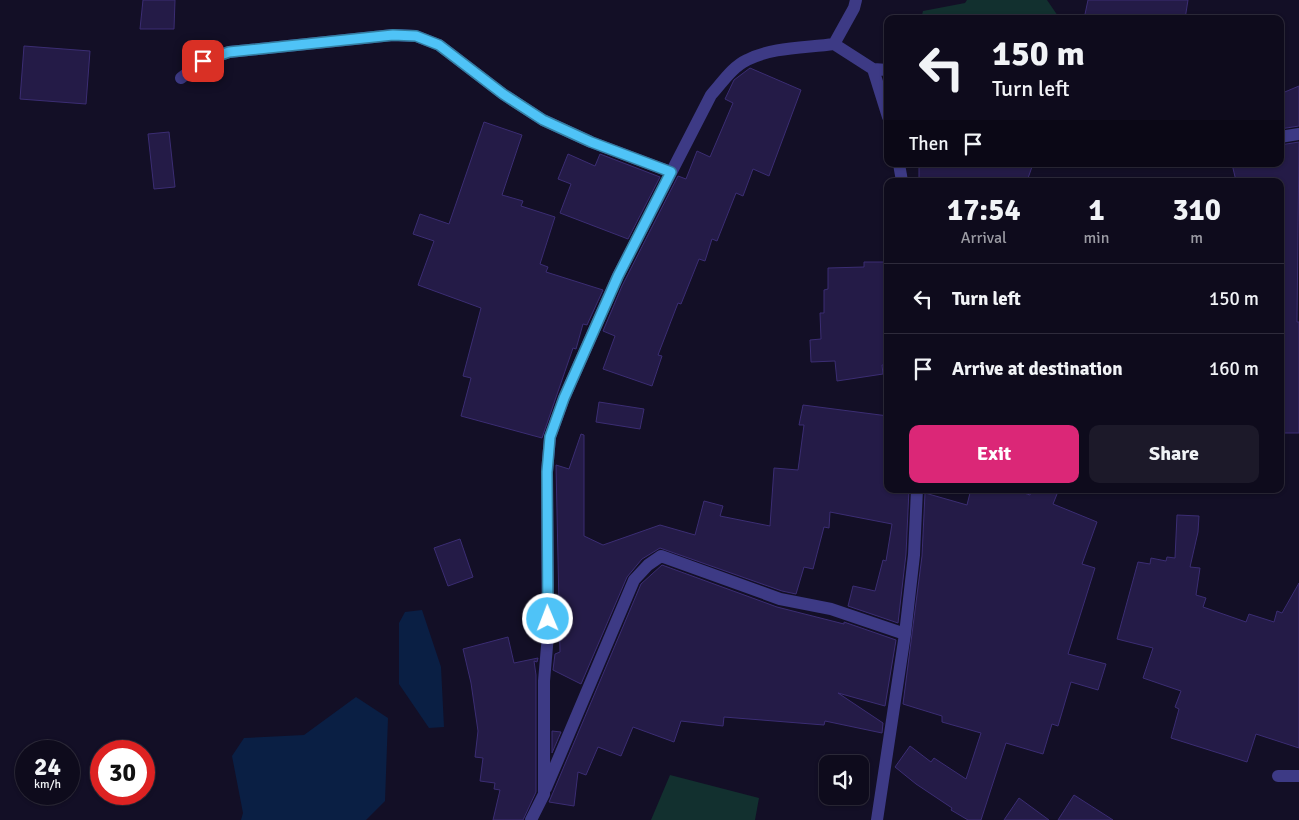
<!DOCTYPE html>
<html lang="en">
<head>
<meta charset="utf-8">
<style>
  body { margin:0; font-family:Signika,sans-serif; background:#1c1929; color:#f1f3f6; height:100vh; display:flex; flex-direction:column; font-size:19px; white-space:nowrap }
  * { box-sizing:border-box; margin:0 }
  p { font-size:16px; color:#9b9ba3 }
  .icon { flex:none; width:28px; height:28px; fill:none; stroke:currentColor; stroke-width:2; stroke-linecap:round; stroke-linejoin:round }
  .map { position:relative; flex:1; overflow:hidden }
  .details { position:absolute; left:884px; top:178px; width:400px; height:315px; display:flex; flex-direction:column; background:#0e0b1c; border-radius:10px; box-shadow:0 1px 4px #0004,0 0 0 1px #2e2b3b }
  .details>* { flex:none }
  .guide { position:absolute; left:884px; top:15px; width:400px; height:152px; border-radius:10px; box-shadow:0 1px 4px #0004,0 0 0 1px #2e2b3b; background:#0e0b1c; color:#f1f3f6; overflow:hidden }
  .tools { position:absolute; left:819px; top:755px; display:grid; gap:10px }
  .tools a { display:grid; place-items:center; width:50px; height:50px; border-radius:10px; background:#0e0b1c; box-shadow:0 1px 4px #0004,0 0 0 1px #2e2b3b; font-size:25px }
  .speed { position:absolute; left:15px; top:740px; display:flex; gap:10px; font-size:25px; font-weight:700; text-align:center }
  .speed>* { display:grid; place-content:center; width:65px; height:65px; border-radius:50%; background:#0e0b1c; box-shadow:0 1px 4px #0004,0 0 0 1px #2e2b3b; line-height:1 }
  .speed small { font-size:12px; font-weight:400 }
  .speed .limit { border:8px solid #d22; background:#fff; color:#111 }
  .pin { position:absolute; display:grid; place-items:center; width:42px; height:42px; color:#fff; margin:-21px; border-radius:10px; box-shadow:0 2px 8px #0006 }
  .me { position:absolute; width:55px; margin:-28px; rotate:359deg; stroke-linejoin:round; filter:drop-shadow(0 0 4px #0008) }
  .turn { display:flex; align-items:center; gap:18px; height:105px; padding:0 25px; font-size:22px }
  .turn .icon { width:65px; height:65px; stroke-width:2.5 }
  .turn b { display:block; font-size:35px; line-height:42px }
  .then { display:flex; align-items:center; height:48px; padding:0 25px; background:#0003; gap:10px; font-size:19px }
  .eta { display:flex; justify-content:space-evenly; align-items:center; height:85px; text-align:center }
  .eta b { font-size:30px; font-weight:700; line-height:35px }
  .action { display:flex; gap:10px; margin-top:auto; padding:10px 25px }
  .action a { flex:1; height:58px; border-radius:10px; background:#db2777; color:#fff; font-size:20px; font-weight:700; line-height:58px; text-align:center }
  .action a+a { background:#1c1929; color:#f1f3f6 }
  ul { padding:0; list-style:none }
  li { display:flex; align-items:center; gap:15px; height:70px; padding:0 25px; border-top:1px solid #2e2b3b }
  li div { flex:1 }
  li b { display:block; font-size:19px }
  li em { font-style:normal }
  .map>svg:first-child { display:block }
  .green { fill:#12302f }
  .water { fill:#0a1f44 }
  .building { fill:#241b47; stroke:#3b2d73 }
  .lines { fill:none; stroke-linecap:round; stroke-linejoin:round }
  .service { stroke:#3d3a85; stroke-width:12 }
  .minor { stroke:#3d3a85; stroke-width:12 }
  .route-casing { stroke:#337fa1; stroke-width:12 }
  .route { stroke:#4fc3f7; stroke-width:9 }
</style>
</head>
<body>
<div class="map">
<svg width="1299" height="820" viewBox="0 0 1299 820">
  <rect width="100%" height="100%" fill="#130f26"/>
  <!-- green -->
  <path class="green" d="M967 0H1047L1060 19H921L923 11 965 3Z
    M670 775 759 798 755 820H651Z"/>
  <!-- water -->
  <path class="water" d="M422 610 441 667 444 727 429 728 399 684V623L405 612Z
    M356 697 388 718 385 801 366 820H241L243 813 232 756 244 738 304 735Z"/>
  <!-- building -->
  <path class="building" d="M143 0H175L174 29H140Z
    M1088 0H1188L1185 19H1084Z
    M24 46 90 51 86 104 20 99Z
    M750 68 801 90 769 176 753 169 743 196 736 193 717 241 712 239 705 261 699 259 681 304 678 303 658 355 662 356 652 386 603 369 615 336 603 331 622 286 678 176 686 179 697 151 710 157 733 103 725 99 734 80Z
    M1299 86V126L1280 129V94Z
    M484 122 522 135 502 195 523 201 521 206 555 217 540 264 548 267 546 272 603 290 587 325 583 324 576 349 573 348 542 438 461 416 471 378 463 376 481 308 418 285 434 241 413 234 420 214 449 224Z
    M169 132 175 187 154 189 148 134Z
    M1299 142 1297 322H1299V433H1280V181H1236L1232 164H1280V145Z
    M568 154 595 166 600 154 660 177 628 239 560 213 571 184 558 179Z
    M919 164H1033L1027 181H919Z
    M864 262H888V365H882L883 374 837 381 835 361 811 362 810 340 821 339 820 313H824V290L828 289V268L864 267Z
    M599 402 644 409 640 429 596 422Z
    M803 405 888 416V489H909L906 554 898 623 848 606 853 586 875 591 883 560 886 561 892 524 830 512 829 528 824 527 813 569 804 567 796 594 782 591 660 548 642 559 627 577 581 684 553 670 555 654 560 652 556 465 569 469 581 434 584 435V536L603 545 660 525 695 535 704 501 723 506 720 516 770 526 774 468 798 470 804 425H799Z
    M971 489H1012L1030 495 1032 489H1059L1053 504 1097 522 1082 564 1095 568 1068 654 1106 664 1098 690 1071 682 1058 726 1052 724 1043 754 1006 743 981 820H968L951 810 952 808 916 784 895 767 910 746 931 762 934 758 966 779 981 733 942 722V716L903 704 922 556 925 493 967 505Z
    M1177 515 1199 516 1198 532 1190 567 1200 568 1196 595 1206 598 1203 607 1246 622 1249 614 1274 622 1277 611 1282 613 1299 583V748L1256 734 1247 762 1171 738 1179 709 1175 707 1181 691 1143 678 1153 648 1117 639 1138 562 1150 564 1151 558 1166 561 1167 557 1175 558Z
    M460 539 473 577 448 586 434 548Z
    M662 565 777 607 844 624V622L896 640 885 706 838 693 883 723 882 733 825 721 824 725 724 717 723 726 681 721 674 742 633 727 621 756 598 747 586 775 578 772 574 806 549 802 641 584Z
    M508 637 514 663 538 658 537 662 534 661 536 675V792L523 820H493L500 790 494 789 495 783 480 781 483 758 475 757 478 731 471 683 463 649Z
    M552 731 561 732 552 753Z
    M1074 795 1113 820H1058Z
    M1019 798 1049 820H1004Z"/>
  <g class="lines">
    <!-- service -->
    <path class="service" d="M181 78 203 61 229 52 393 35 416 36 439 45 503 94 543 120 591 142 671 172"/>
    <!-- minor -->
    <path class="minor" d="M834 44 873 69 888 70
      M873 69 888 117
      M1280 137 1299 134
      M899 164 902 181
      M1278 776H1299
      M546 788 634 580 648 565 661 556 780 599 831 609 905 634 914 555 917 489
      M531 820 544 794V681L548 635 547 472 550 437 564 398 618 276 711 95C722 83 732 67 747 60 772 47 806 48 834 44L854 8 856 0
      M877 820 905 634"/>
  </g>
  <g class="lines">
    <!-- route casing -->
    <g class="route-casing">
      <path id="route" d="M203 61 229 52 393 35 416 36 439 45 503 94 543 120 591 142 671 172 618 276 564 398 550 437 547 472 548 619"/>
    </g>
    <!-- route -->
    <use href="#route" class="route"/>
  </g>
</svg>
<div class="tools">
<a><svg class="icon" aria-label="sound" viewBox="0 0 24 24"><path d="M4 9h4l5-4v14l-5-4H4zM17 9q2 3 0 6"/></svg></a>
</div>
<div class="speed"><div>24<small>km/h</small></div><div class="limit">30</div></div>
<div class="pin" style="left:203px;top:61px;background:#d93025"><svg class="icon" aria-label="arrive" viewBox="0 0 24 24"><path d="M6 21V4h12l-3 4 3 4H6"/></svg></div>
<svg class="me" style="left:548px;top:619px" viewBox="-20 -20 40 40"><circle r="17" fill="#4fc3f7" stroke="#fff" stroke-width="3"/><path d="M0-11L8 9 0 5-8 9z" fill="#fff"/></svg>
<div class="guide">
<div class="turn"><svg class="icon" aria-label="left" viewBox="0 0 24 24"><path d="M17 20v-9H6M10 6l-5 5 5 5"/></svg><div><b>150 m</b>Turn left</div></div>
<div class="then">Then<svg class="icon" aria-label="arrive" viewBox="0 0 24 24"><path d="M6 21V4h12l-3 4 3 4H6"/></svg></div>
</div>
<section class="details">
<div class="eta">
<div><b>17:54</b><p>Arrival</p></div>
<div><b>1</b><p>min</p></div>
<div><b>310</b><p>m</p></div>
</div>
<ul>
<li><svg class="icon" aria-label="left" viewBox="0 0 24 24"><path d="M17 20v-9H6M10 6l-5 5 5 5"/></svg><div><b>Turn left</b></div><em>150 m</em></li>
<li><svg class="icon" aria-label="arrive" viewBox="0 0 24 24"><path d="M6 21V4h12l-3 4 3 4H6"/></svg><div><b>Arrive at destination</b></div><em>160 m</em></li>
</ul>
<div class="action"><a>Exit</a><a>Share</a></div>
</section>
</div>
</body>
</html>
